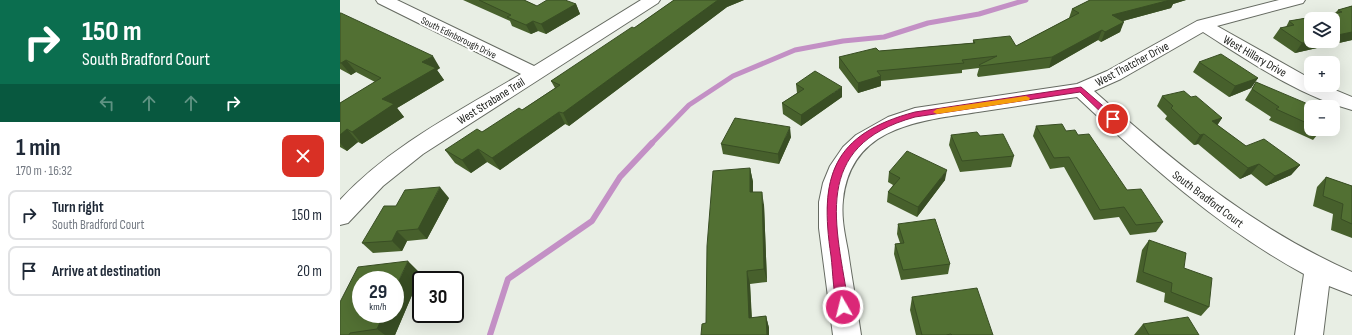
<!DOCTYPE html>
<html lang="en">
<head>
<meta charset="utf-8">
<style>
  body { margin:0; font-family:"Sofia Sans Condensed",sans-serif; background:#f6f6f7; color:#1f2937; height:100vh; display:flex; flex-direction:column; font-size:15px; white-space:nowrap }
  * { box-sizing:border-box; margin:0 }
  p { font-size:13px; color:#747a83 }
  .icon { flex:none; width:22px; height:22px; fill:none; stroke:currentColor; stroke-width:2; stroke-linecap:round; stroke-linejoin:round }
  .map { position:relative; flex:1; overflow:hidden }
  .details { display:flex; flex-direction:column; background:#fff; width:340px }
  .details>* { flex:none }
  .hud { background:#0b6e4f; color:#fff; overflow:hidden }
  .fabs { position:absolute; left:964px; top:12px; display:grid; gap:8px }
  .fabs a { display:grid; place-items:center; width:36px; height:36px; border-radius:8px; background:#fff; box-shadow:0 4px 16px #0002; font-size:20px }
  .speed { position:absolute; left:12px; top:271px; display:flex; gap:8px; font-size:20px; font-weight:700; text-align:center }
  .speed>* { display:grid; place-content:center; width:52px; height:52px; border-radius:50%; background:#fff; box-shadow:0 4px 16px #0002; line-height:1 }
  .speed small { font-size:10px; font-weight:400 }
  .speed .limit { border:2px solid #111; border-radius:6px; background:#fff; color:#111 }
  .pin { position:absolute; display:grid; place-items:center; width:34px; height:34px; color:#fff; margin:-17px; border:2px solid #fff; border-radius:50%; box-shadow:0 1px 4px #0007 }
  .me { position:absolute; width:44px; margin:-22px; rotate:352deg; stroke-linejoin:round; filter:drop-shadow(0 0 3px #0008) }
  .turn { display:flex; align-items:center; gap:14px; height:84px; padding:0 16px; font-size:18px }
  .turn .icon { width:52px; height:52px; stroke-width:2.5 }
  .turn b { display:block; font-size:28px; line-height:34px }
  .lanes { display:flex; align-items:center; height:38px; padding:0 16px; background:#0003; justify-content:center; gap:20px; direction:ltr }
  .lanes .off { opacity:.35 }
  .round { display:grid; place-items:center; flex:none; width:42px; height:42px; border-radius:8px; background:#f6f6f7 }
  .head { display:flex; align-items:center; justify-content:space-between; height:68px; padding:0 16px }
  h1 { font-size:24px; font-weight:700; line-height:30px }
  ul { padding:0; list-style:none }
  li { display:flex; align-items:center; gap:12px; height:50px; margin:0 8px 6px; padding:0 8px; border:2px solid #e0e1e3; border-radius:8px }
  li div { flex:1 }
  li b { display:block; font-size:15px }
  li em { font-style:normal }
  main { display:flex; flex:1; min-height:0 }
  .map>svg:first-child { display:block }
  .lines { fill:none; stroke-linecap:round; stroke-linejoin:round }
  .stream-far1 { stroke:#c390c5; stroke-width:5 }
  .stream { stroke:#c390c5; stroke-width:6 }
  .minor-casing { stroke:#666b62; stroke-width:2 }
  .minor { fill:#fff; fill-rule:evenodd }
  .wall { fill:#47602c }
  .shaded-wall { fill:#394e24 }
  .building { fill:#527033; stroke:#394e24 }
  .route { fill:#db2777; stroke:#8e194d }
  .slow { fill:#f59e0b }
  .labels { text-anchor:middle; stroke-width:4; stroke-linejoin:round; paint-order:stroke }
  .far-street-label { font-size:10px; fill:#222420; stroke:#fff }
  .street-label { font-size:12px; fill:#222420; stroke:#fff }
</style>
</head>
<body>
<main>
<section class="details">
<div class="hud">
<div class="turn"><svg class="icon" aria-label="right" viewBox="0 0 24 24"><path d="M7 20v-9h11M14 6l5 5-5 5"/></svg><div><b>150 m</b>South Bradford Court</div></div>
<div class="lanes"><svg class="icon off" aria-label="left" viewBox="0 0 24 24"><path d="M17 20v-9H6M10 6l-5 5 5 5"/></svg><svg class="icon off" aria-label="ahead" viewBox="0 0 24 24"><path d="M12 20V5M6 11l6-6 6 6"/></svg><svg class="icon off" aria-label="ahead" viewBox="0 0 24 24"><path d="M12 20V5M6 11l6-6 6 6"/></svg><svg class="icon" aria-label="right" viewBox="0 0 24 24"><path d="M7 20v-9h11M14 6l5 5-5 5"/></svg></div>
</div>
<div class="head"><div><h1>1 min</h1><p>170 m · 16:32</p></div><a class="round" style="background:#d93025;color:#fff"><svg class="icon" aria-label="close" viewBox="0 0 24 24"><path d="M6 6l12 12M18 6L6 18"/></svg></a></div>
<ul>
<li><svg class="icon" aria-label="right" viewBox="0 0 24 24"><path d="M7 20v-9h11M14 6l5 5-5 5"/></svg><div><b>Turn right</b><p>South Bradford Court</p></div><em>150 m</em></li>
<li><svg class="icon" aria-label="arrive" viewBox="0 0 24 24"><path d="M6 21V4h12l-3 4 3 4H6"/></svg><div><b>Arrive at destination</b></div><em>20 m</em></li>
</ul>
</section>
<div class="map">
<svg width="1012" height="335" viewBox="0 0 1012 335">
  <rect width="100%" height="100%" fill="#e8eee4"/>
  <g class="lines">
    <!-- stream-far1 -->
    <path class="stream-far1" d="M311 144 349 105 393 76 455 50 503 41 544 37 588 23 639 14 686 0"/>
    <!-- stream -->
    <path class="stream" d="M150 335 168 279 252 221 280 177 312 143"/>
    <!-- minor casing -->
    <g class="minor-casing">
      <path id="minor" d="M36 0H57L194 66 301 0H320L318 3 83 154 43 186 8 223 0 225V200C50 146 118 112 181 74L38 3Z
        M939 0H965L963 3 877 26 971 79V85H983L1012 97V110C959 96 909 61 863 32L781 79 754 91C835 163 913 228 1012 272V295L989 286 983 335H955L964 274C879 228 807 163 737 97 704 102 671 107 638 112 579 121 511 126 503 200 501 218 505 235 508 251 512 279 517 307 521 335H493L479 228V202L483 183 490 166 503 147 516 135 548 117 575 108 737 84 767 71 857 21Z"/>
    </g>
    <!-- minor -->
    <use href="#minor" class="minor"/>
  </g>
  <!-- wall -->
  <path class="wall" d="M123 0H184L197 6 236 4 240 14 206 34 198 31 191 34 172 26 170 21Z
    M334 0H404L387 7 229 126 225 124 160 170 147 162 131 173 115 163 105 150 142 132 182 110 215 88 211 81 294 28Z
    M750 0H846L833 4 831 8 783 21 780 32 761 42 758 40 709 68 638 77 637 75 639 68 622 70V73L541 81V86L518 93 499 68V57L539 51 633 43V40L676 46 729 18 732 9Z
    M1012 6V40L955 53 933 38 940 28 946 27 949 21 995 13 998 10Z
    M0 13 100 68 97 70 104 80 57 108 64 117 22 144 18 142 7 151 0 147V103L35 82 16 72 11 75 0 69Z
    M859 62 918 78 911 88 889 97 853 72Z
    M916 82 971 107V129H982L973 140 929 120 931 117 905 100Z
    M456 84 502 97 461 126 443 114 442 103 457 93Z
    M822 96 851 97 882 118 877 125 906 146 960 165 951 175 926 186 911 174 900 179 858 144 854 145 825 119 827 116 817 106Z
    M696 126 726 131 738 135 787 190 823 222 816 232 790 235 779 217 754 220 724 167 710 169 693 136Z
    M611 135 640 136 674 156 671 167 620 172 609 145Z
    M451 137 439 164 383 154 381 144Z
    M410 168 413 182V192L424 205 427 282 410 284 412 318 426 316 429 328V335H361L366 323Z
    M549 172 605 180 577 217 547 202 548 192 553 185 548 182Z
    M986 177 1012 186V238L991 230 993 214 973 206 977 187Z
    M109 198 87 239 67 241 62 251 33 253 22 243 56 206Z
    M558 224 610 264 608 274 561 280 554 254 555 244 560 243 557 234Z
    M809 240 844 268 869 307 861 316 824 302 825 293 796 282 802 250Z
    M81 274 55 335H0Z
    M572 297 653 335H576L570 310Z
    M803 324 859 335H794Z"/>
  <!-- shaded-wall -->
  <path class="shaded-wall" d="M378 0H404L387 7 229 126 223 113Z
    M830 0H846L833 4 831 8 768 25 772 15Z
    M236 4 240 14 206 34 201 24Z
    M193 21 198 31 191 34 186 25Z
    M784 22 780 32 761 42 765 32Z
    M762 30 758 40 709 68 712 57Z
    M1012 32V40L955 53 962 43 972 41H993V36Z
    M93 56 100 68 97 70 104 80 57 108 64 117 22 144 12 132 42 99 82 62Z
    M6 60 16 72 11 75 1 63Z
    M541 76V86L518 93V83Z
    M918 78 911 88 889 97 895 86Z
    M502 87V97L461 126V115Z
    M219 112 225 124 160 170 152 158Z
    M882 118 875 129 872 121Z
    M450 127 451 137 439 164 438 154Z
    M7 129 18 142 7 151 0 143V135Z
    M864 134 858 144 854 145 860 135Z
    M138 149 147 162 131 173 122 160Z
    M919 164 911 174 900 179 908 168Z
    M960 165 951 175 926 186 935 176Z
    M410 168 413 182V206L410 192Z
    M607 170 605 180 577 217 578 207Z
    M100 187 109 198 87 239 78 229Z
    M422 192 424 205 427 282 424 269Z
    M57 231 67 241 62 251 52 241Z
    M68 261 81 274 55 335H45L37 329 44 314H55V289Z
    M407 271 410 284 412 331 409 318Z
    M426 316 429 328V335H427Z"/>
  <!-- building -->
  <path class="building" d="M139 0H184L197 6 207 0H225L236 4 201 24 193 21 186 25 167 17 171 15Z
    M334 0H378L223 113 219 112 152 158 138 149 122 160 105 150 137 129 142 132 179 108 182 110 220 85 211 81 292 27 294 28Z
    M750 0H830L772 15 784 22 765 32 762 30 712 57 640 66 639 65 657 56 622 60 624 63 537 71 541 76 518 83 499 57 536 48 539 51 635 43 633 40 670 36 676 46 739 13 732 9Z
    M1012 6V32L993 36V19H971V41H972L962 43 940 28 954 25 949 21 1002 12 998 10Z
    M0 13H1L93 56 82 62 96 68 42 99 54 104 12 132 7 129 0 135V103L41 78 6 60 1 63H0Z
    M881 54 918 78 895 86 859 62Z
    M475 71 502 87 461 115 442 103 464 89 456 84Z
    M916 82 975 107H971V125L936 109 939 107 912 89Z
    M844 91 851 97 856 96 882 118 872 121 906 146 924 139 960 165 935 176 919 164 908 168 864 134 860 135 831 108 833 106 822 96Z
    M395 118 450 127 438 154 381 144Z
    M722 124 726 131 735 130 738 135 749 134 787 190 801 189 823 222 796 225 784 207 760 210 729 157 714 158 696 126Z
    M637 132 640 136 663 134 674 156 622 161 611 135Z
    M567 151 607 170 578 207 548 192 560 178 549 172Z
    M410 168V192H422L424 269 407 271 409 318 426 316 427 335H361L362 324 366 323 367 246 373 171Z
    M986 177 1012 186V224L1001 219 1003 204 983 196Z
    M100 187 78 229 57 231 52 241 22 243 44 206H56L65 190Z
    M595 219 610 264 563 270 555 244 564 243 558 224Z
    M809 240 846 253 844 268 872 278 869 307 831 292 832 283 803 272Z
    M68 261 55 289V280H21V314H44L37 329 10 333 9 335H0V302L18 267Z
    M637 288 653 335H612L611 334 606 335H582L572 297Z
    M848 317 859 335H809L803 324Z"/>
  <!-- route -->
  <path class="route" d="M741 87 776 117V121H770L740 92 575 117C470 146 496 224 509 307L507 310 503 312 499 310C493 297 493 272 491 256 479 177 492 134 575 112Z"/>
  <!-- slow -->
  <path class="slow" d="M686 96 690 98 689 100 597 114 593 112 597 109Z"/>
  <g class="labels">
    <!-- far-street labels -->
    <g class="far-street-label">
      <text transform="translate(119 37) rotate(26)" y="4">South Edinborough Drive</text>
    </g>
    <!-- street labels -->
    <g class="street-label">
      <text transform="translate(915 56) rotate(30)" y="4">West Hillary Drive</text>
      <text transform="translate(792 64) rotate(-28)" y="4">West Thatcher Drive</text>
      <text transform="translate(151 101) rotate(-32)" y="4">West Strabane Trail</text>
      <text transform="translate(868 199) rotate(37)" y="4">South Bradford Court</text>
    </g>
  </g>
</svg>
<div class="fabs">
<a><svg class="icon" aria-label="layers" viewBox="0 0 24 24"><path d="M12 4l9 5-9 5-9-5zM3 14l9 5 9-5"/></svg></a>
<a>+</a>
<a>−</a>
</div>
<div class="speed"><div>29<small>km/h</small></div><div class="limit">30</div></div>
<div class="pin" style="left:773px;top:119px;background:#d93025"><svg class="icon" aria-label="arrive" viewBox="0 0 24 24"><path d="M6 21V4h12l-3 4 3 4H6"/></svg></div>
<svg class="me" style="left:503px;top:307px" viewBox="-20 -20 40 40"><circle r="17" fill="#db2777" stroke="#fff" stroke-width="3"/><path d="M0-11L8 9 0 5-8 9z" fill="#fff"/></svg>
</div>
</main>
</body>
</html>
